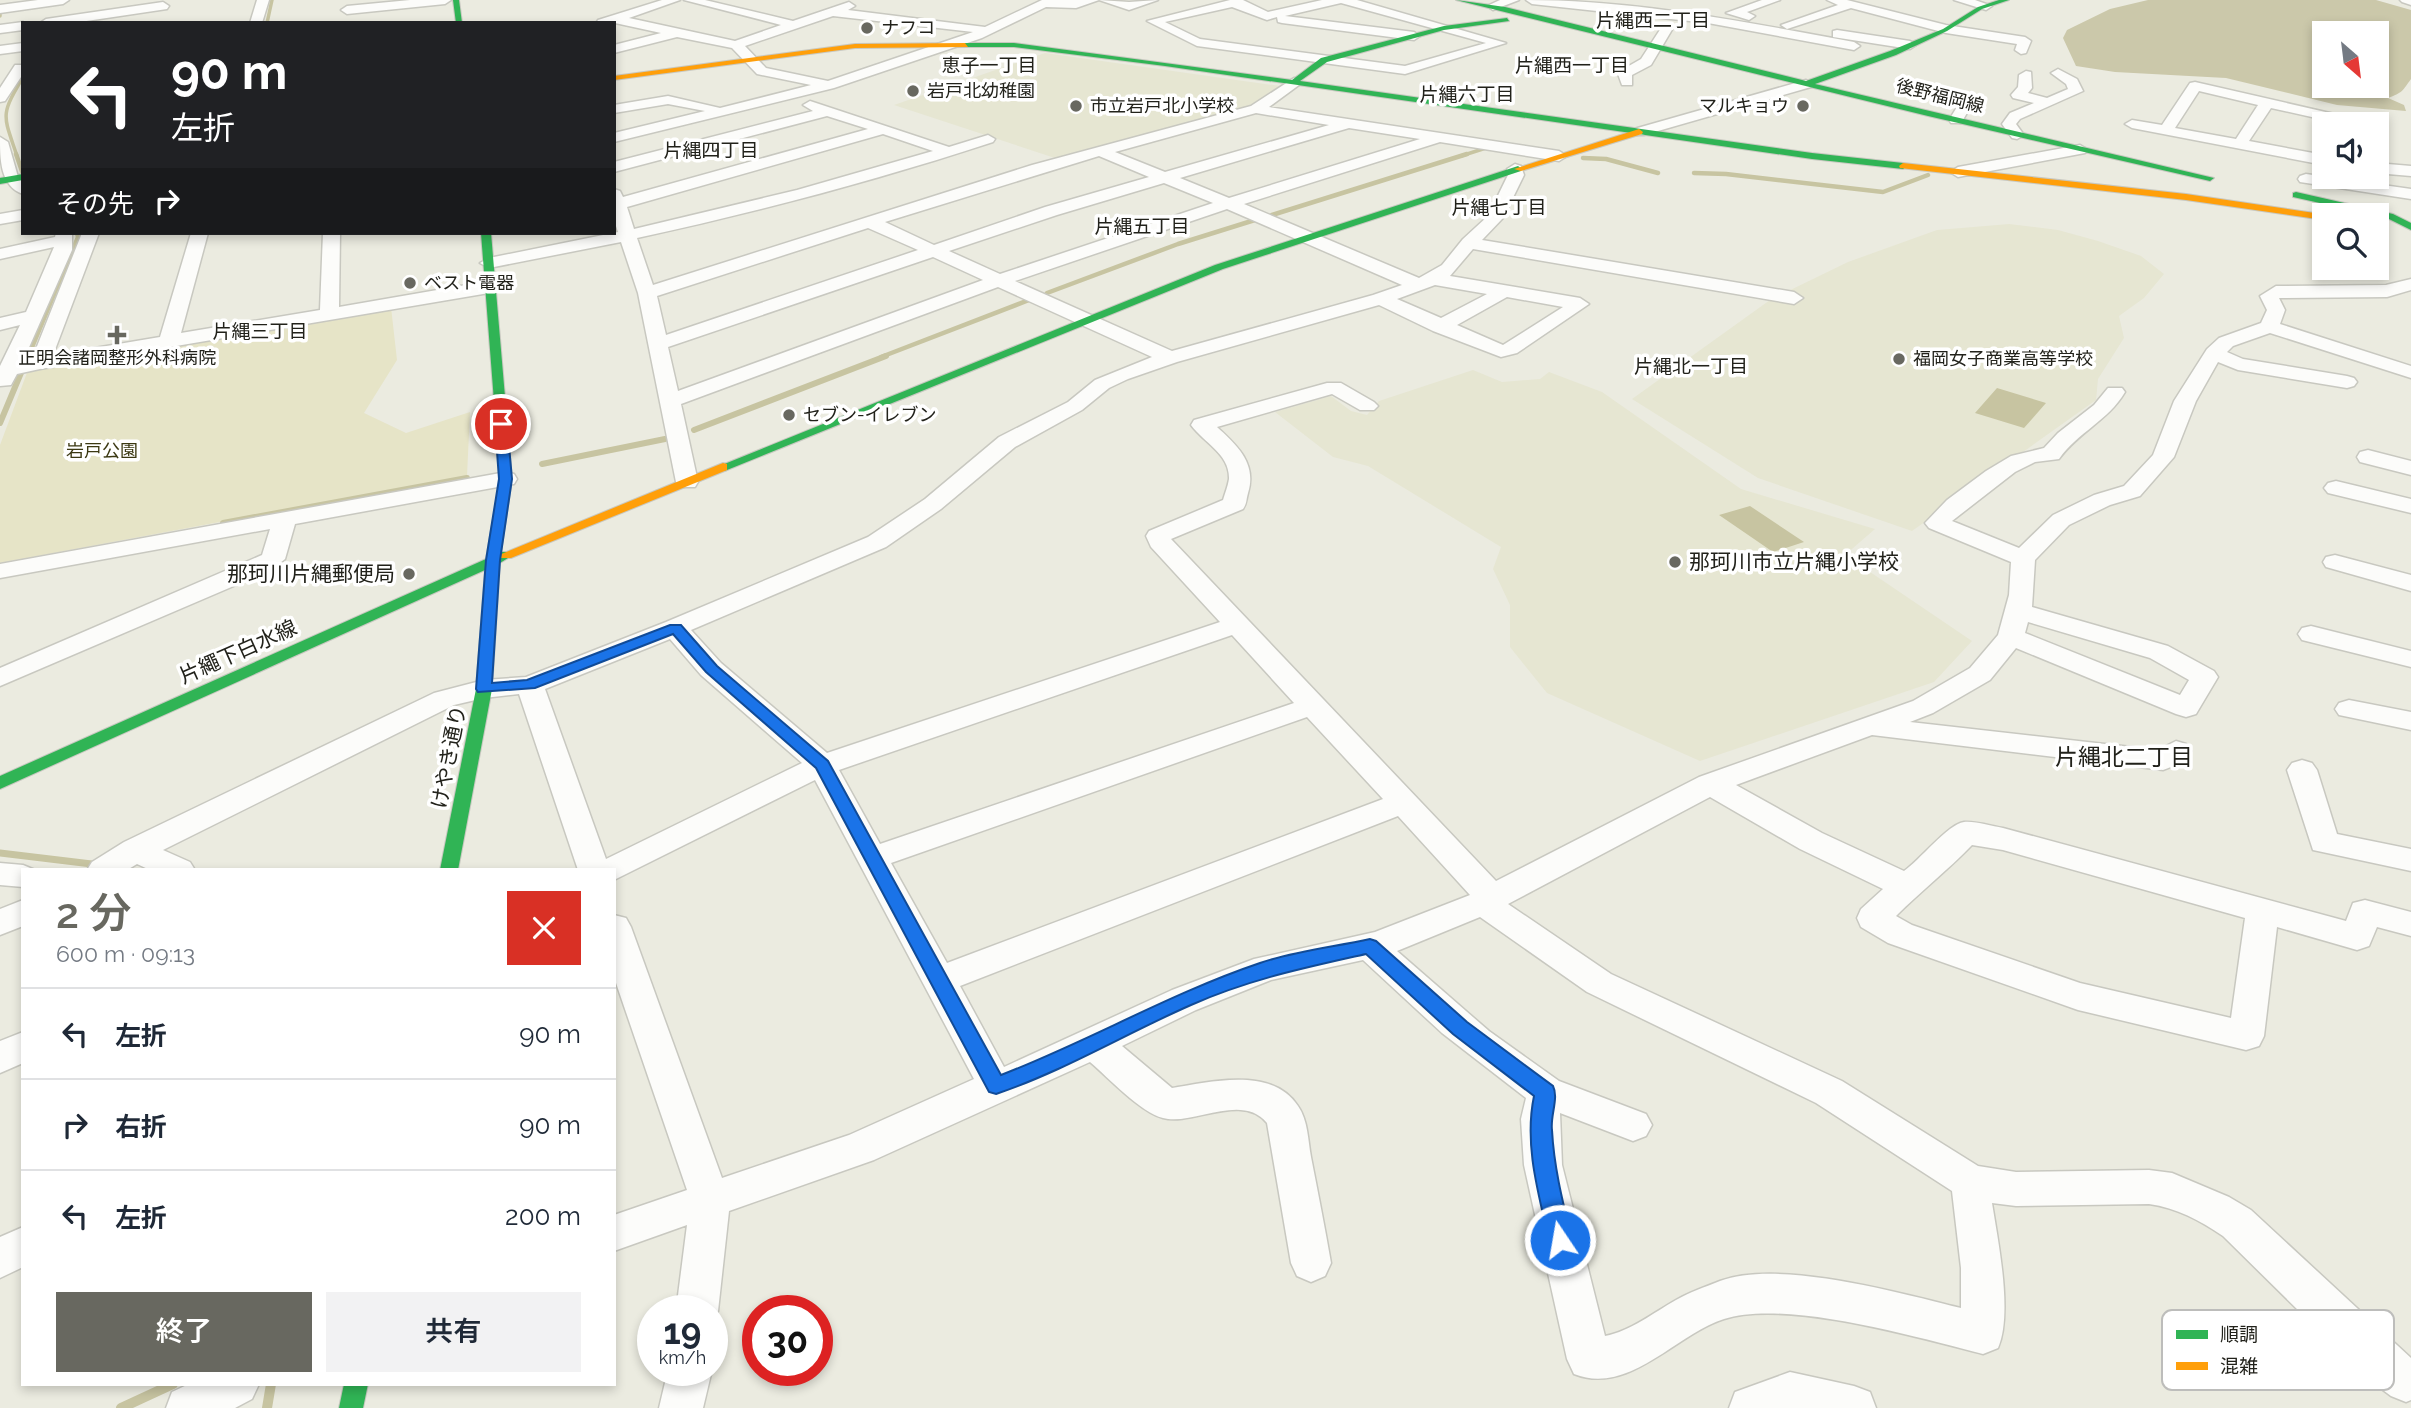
<!DOCTYPE html>
<html lang="ja">
<head>
<meta charset="utf-8">
<style>
  body { margin:0; font-family:Raleway,"Noto Sans JP",sans-serif; background:#f2f2f3; color:#1f2937; height:100vh; display:flex; flex-direction:column; font-size:26px; white-space:nowrap }
  * { box-sizing:border-box; margin:0 }
  p { font-size:23px; color:#747a83 }
  .icon { flex:none; width:38px; height:38px; fill:none; stroke:currentColor; stroke-width:2; stroke-linecap:round; stroke-linejoin:round }
  .map { position:relative; flex:1; overflow:hidden }
  .details { position:absolute; left:21px; top:868px; width:595px; height:518px; display:flex; flex-direction:column; background:#fff; border-radius:0px; box-shadow:0 4px 10px #0003 }
  .details>* { flex:none }
  .hud { position:absolute; left:21px; top:21px; width:595px; height:214px; border-radius:0px; box-shadow:0 4px 10px #0003; background:#202124; color:#fff; overflow:hidden }
  .needle { width:46px; rotate:152deg }
  .controls { position:absolute; left:2312px; top:21px; display:grid; gap:14px }
  .controls a { display:grid; place-items:center; width:77px; height:77px; border-radius:0px; background:#fff; box-shadow:0 4px 10px #0003; font-size:35px }
  .speed { position:absolute; left:637px; top:1295px; display:flex; gap:14px; font-size:35px; font-weight:700; text-align:center }
  .speed>* { display:grid; place-content:center; width:91px; height:91px; border-radius:50%; background:#fff; box-shadow:0 4px 10px #0003; line-height:1 }
  .speed small { font-size:18px; font-weight:400 }
  .speed .limit { border:10px solid #d22; background:#fff; color:#111 }
  .pin { position:absolute; display:grid; place-items:center; width:60px; height:60px; color:#fff; margin:-30px; border:4px solid #fff; border-radius:50%; box-shadow:0 2px 7px #0007 }
  .me { position:absolute; width:77px; margin:-38px; rotate:348deg; stroke-linejoin:round; filter:drop-shadow(0 0 5px #0008) }
  .turn { display:flex; align-items:center; gap:24px; height:147px; padding:0 35px; font-size:32px }
  .turn .icon { width:91px; height:91px; stroke-width:2.5 }
  .turn b { display:block; font-size:49px; line-height:60px }
  .then { display:flex; align-items:center; height:66px; padding:0 35px; background:#0003; gap:14px; font-size:26px }
  .round { display:grid; place-items:center; flex:none; width:74px; height:74px; border-radius:0px; background:#f2f2f3 }
  .head { display:flex; align-items:center; justify-content:space-between; height:119px; padding:0 35px }
  h1 { font-size:42px; font-weight:600; line-height:52px; color:#686860 }
  .cta { display:flex; gap:14px; margin-top:auto; padding:14px 35px }
  .cta a { flex:1; height:80px; border-radius:0px; background:#686860; color:#fff; font-size:28px; font-weight:600; line-height:80px; text-align:center }
  .cta a+a { background:#f2f2f3; color:#1f2937 }
  ul { padding:0; list-style:none }
  li { display:flex; align-items:center; gap:21px; height:91px; padding:0 35px; border-top:2px solid #e0e1e3 }
  li div { flex:1 }
  li b { display:block; font-size:26px }
  li em { font-style:normal }
  .map>svg:first-child { display:block }
  .built { fill:#e6e6d2 }
  .green { fill:#e6e4c7 }
  .forest { fill:#cbc8aa; fill-rule:evenodd }
  .water { fill:#c7c4a1 }
  .lines { fill:none; stroke-linecap:round; stroke-linejoin:round }
  .stream-far4 { stroke:#c7c4a1; stroke-width:3.5 }
  .stream-far3 { stroke:#c7c4a1; stroke-width:4.5 }
  .stream-far2 { stroke:#c7c4a1; stroke-width:6 }
  .stream-far1 { stroke:#c7c4a1; stroke-width:7 }
  .stream { stroke:#c7c4a1; stroke-width:10 }
  .street-casing { stroke:#c8c8c0; stroke-width:3 }
  .fast-casing { stroke:#c8c8c0; stroke-width:2 }
  .slow-casing { stroke:#c8c8c0; stroke-width:2 }
  .street { fill:#fcfcfa; fill-rule:evenodd }
  .fast { fill:#30b455; fill-rule:evenodd }
  .slow { fill:#ff9f0a; fill-rule:evenodd }
  .route { fill:#1a73e8; stroke:#114b97; stroke-width:2 }
  .poi-dot { fill:#686860; stroke:#fff; stroke-width:2.5 }
  .labels { text-anchor:middle; stroke-width:7; stroke-linejoin:round; paint-order:stroke }
  .far-poi-label { font-size:18px; fill:#22221b; stroke:#fff; text-anchor:start }
  .far-street-label { font-size:18px; fill:#22221b; stroke:#fff }
  .far-park-label { font-size:18px; fill:#3b3812; stroke:#fff }
  .far-neighbourhood-label { font-size:19px; fill:#22221b; stroke:#fff }
  .poi-label { font-size:21px; fill:#22221b; stroke:#fff; text-anchor:start }
  .street-label { font-size:21px; fill:#22221b; stroke:#fff }
  .neighbourhood-label { font-size:23px; fill:#22221b; stroke:#fff }
  .key { fill:#fff; stroke:#bdbdbb; stroke-width:2 }
  .key-label { font-size:19px; fill:#22221b }
</style>
</head>
<body>
<div class="map">
<svg width="2411" height="1408" viewBox="0 0 2411 1408">
  <rect width="100%" height="100%" fill="#ebebe0"/>
  <!-- built -->
  <path class="built" d="M1045 53 1280 86 1251 108 1058 159 894 105Z
    M2009 224 2058 230 2098 241 2141 256 2164 274 2144 298 2119 316 2124 338 2098 379 2096 400 1912 531 1758 478 1632 399 1770 300 1848 262 1937 230Z
    M1473 370 1502 382 1540 379 1549 372 1602 392 1741 489 1875 529 1845 555 1972 641 1934 682 1700 761 1547 693 1510 647V605L1493 569 1501 547 1368 466 1333 457 1275 412 1331 396 1351 411 1367 415 1379 401Z"/>
  <!-- green -->
  <path class="green" d="M391 307 397 360 364 413 406 433 470 412 467 476 0 563V445L28 370Z"/>
  <!-- forest -->
  <path class="forest" d="M2148 0H2376L2411 10V79C2402 91 2404 92 2388 98L2404 105 2406 111 2337 105 2226 78 2115 72 2076 66 2063 38 2067 30 2110 9ZM2324 33H2376V86H2324Z"/>
  <!-- water -->
  <path class="water" d="M1997 388 2046 403 2024 428 1975 413Z
    M1750 506 1804 542 1773 552 1719 515Z"/>
  <g class="lines">
    <!-- stream-far4 -->
    <path class="stream-far4" d="M0 13V16
      M267 23 272 0
      M17 156C3 114 0 116 23 77
      M1461 156 1489 147"/>
    <!-- stream-far3 -->
    <path class="stream-far3" d="M16 154 23 174
      M1583 158 1606 159 1658 173
      M1694 173 1726 174 1883 192 1928 175
      M1272 215 1467 154
      M1047 293 1178 244 1258 219
      M28 357 78 237 77 233
      M881 357 1029 300"/>
    <!-- stream-far2 -->
    <path class="stream-far2" d="M0 423 28 356
      M694 430 886 356
      M542 464 665 439
      M223 523 467 478"/>
    <!-- stream-far1 -->
    <path class="stream-far1" d="M0 853 100 865"/>
    <!-- stream -->
    <path class="stream" d="M121 1408 173 1384
      M267 1408 271 1384"/>
    <!-- street casing -->
    <g class="street-casing">
      <path id="street" d="M38 0H69L63 4 0 13V5Z
        M257 0H269L262 23H250Z
        M410 0H451L445 4 347 14 341 10 347 6Z
        M662 0H680L629 18 735 41 781 25 684 0H705L793 21 849 2 855 6 848 10 985 27 1042 0H1099L1076 8 1046 7 982 38 834 88 614 142V133L705 111 668 104 614 113V105L668 96 720 108 811 85 757 74 732 48 677 37 614 53V45L661 33 615 23H596L598 20ZM833 16 973 32 828 81 766 68 745 46Z
        M1099 0 1129 2 1158 0 1129 10Z
        M1230 0H1243L1268 12 1322 0H1357L1506 43 1405 74 1197 46 1147 21ZM1341 3 1486 43 1405 66 1200 39 1165 22 1232 7 1267 20 1277 17 1278 22 1282 23 1414 40 1420 36 1414 32 1285 16Z
        M1500 0H1519L1493 10 1487 6Z
        M1526 0C1636 0 1746 22 1854 42L1860 46 1854 50 1708 23 1532 4Z
        M1762 0H1780L1747 12 1755 16 1749 20 1726 13Z
        M1827 0H1847L1946 25 2025 37 2031 41 2026 53 2021 54 2015 50 2017 44 1946 33 1851 8 1787 29 1781 25 1838 5Z
        M1954 0H1975L1992 6 1986 10Z
        M2400 0H2411V5L2402 2Z
        M163 2 169 6 167 9 73 23H40L46 19Z
        M23 22V30L0 33V25Z
        M1667 24 1673 28 1651 65 1632 75V85H1622L1618 74 1620 71 1641 59 1663 25Z
        M1837 30 1910 41 1916 45 1910 49 1833 37V31Z
        M23 43V51L0 54V46Z
        M15 65H23V74L5 101 0 102V88Z
        M2058 69 2077 79 2083 91 2020 119 2016 124 2024 135 2017 139 2012 138 2002 124 2010 113 2034 103 2013 98 2011 95 2018 87 2019 75 2026 71 2031 72 2032 88 2028 93 2047 98 2068 89 2066 84 2051 73Z
        M1294 78 1299 79V85L1269 107 1559 151 1567 156 1559 161 1440 142 1244 204 1419 278 1442 265 1463 239 1488 216 1508 175 1507 169 1515 164 1521 166 1524 175 1503 218 1482 240 1794 292 1803 298 1794 304 1473 249 1450 276 1580 298 1589 304 1517 353 1501 357 1433 331 1379 305 1177 362 1128 379 1109 388 1082 410 1015 447 941 509 886 547 691 630 721 663 827 753 1220 622 1151 547 1146 536 1149 531 1223 500C1225 493 1228 486 1229 479 1230 454 1204 443 1191 425L1194 420 1327 383H1341L1374 402 1378 406 1374 410H1360L1332 394 1217 427C1238 446 1257 464 1248 493 1246 500 1247 503 1243 509L1171 539 1496 881 1699 777 1913 701 1970 668 1998 635 2009 595 2011 562 1929 528 1925 523 1947 500 1986 471 2011 456 2044 448 2058 433 2094 405 2108 388H2122L2125 392C2108 421 2078 432 2059 459L2035 462 2015 472 1952 521 2019 548 2053 515 2094 495 2124 486 2153 455 2174 401 2207 349 2219 338 2261 323 2267 310 2260 296 2276 286 2386 285 2411 279V290L2387 297 2279 298 2285 310 2280 324 2411 366V378L2270 333 2233 346 2227 352 2243 359 2347 376 2354 378 2357 382 2354 386 2347 388 2238 370 2218 362 2196 401 2174 457 2140 496 2110 505 2069 525 2035 560 2032 607 2168 646 2214 671 2218 677 2196 714 2186 717 2176 714 2016 648 1990 680 1933 713 1910 722 2158 750 2176 741 2186 744 2191 751C2184 761 2175 766 2163 770L1872 735 1736 785 1822 833 1904 871C1919 861 1948 824 1964 822 1976 821 1991 826 2003 828L2346 921 2353 903 2365 900 2411 912V936L2377 927 2369 946 2357 950 2277 927 2264 1036 2259 1046 2246 1050 2078 1010 1888 943 1861 927 1857 918 1861 909 1883 889 1800 849 1710 797 1508 904 1611 974 1842 1081 1978 1166 2016 1172 2149 1170 2172 1173 2229 1197 2251 1210 2411 1358V1400L2406 1402 2391 1396 2368 1379 2223 1236C2199 1220 2177 1208 2149 1204L2016 1206 1992 1203C1998 1241 2013 1314 1998 1348L1983 1354C1919 1338 1786 1299 1724 1319 1676 1334 1629 1396 1574 1374L1567 1359 1524 1165 1521 1119 1526 1098 1442 1033 1363 960 1271 980 1196 1010 1122 1046 1172 1088C1211 1082 1272 1066 1298 1106 1308 1120 1308 1141 1311 1157 1318 1193 1325 1228 1331 1263L1325 1276 1311 1282 1297 1276 1291 1263 1267 1123C1242 1092 1193 1126 1163 1118 1141 1113 1108 1077 1090 1062L874 1160 729 1211 718 1311 712 1324V1311H676L687 1225 614 1251V1215L687 1190 614 977V915L626 918 631 927 722 1178 849 1135 974 1079 815 780 614 880V870H578L519 694 484 698 454 705 163 850 190 862 195 870H150L137 864 127 870H87L92 862 124 842 434 693 484 680 526 677 666 622 868 537 925 499 999 437 1068 402 1095 380 1152 357 998 287 681 404 698 482 695 487H679L676 482 638 293 621 242 489 268 480 263 489 258 618 232 614 220V189L620 191 623 197 868 129 827 116 614 172V162L813 111 803 105 810 101 949 147 988 135 995 139 993 142C877 180 758 212 637 238L653 285 1032 165 1251 106ZM1256 113 1329 125 1165 172 1115 152ZM1349 128 1420 139 1229 198 1180 178ZM883 134 933 151 797 190 634 229 627 207ZM1099 156 1149 177 1045 207 934 245 885 222ZM1164 183 1213 203 1000 274 949 251 1057 215ZM1227 209 1402 285 1373 295 1172 351 1015 281ZM868 228 918 250 666 335 657 296ZM933 257 983 280 678 391 668 347ZM1435 285 1487 294 1441 318 1397 299ZM1507 297 1563 307 1503 345 1457 325ZM2028 622 2150 658 2189 680 2180 695 2025 633ZM1232 635 1294 703 880 844 839 770ZM670 639 701 675 802 763 606 859 545 689ZM1307 717 1383 799 947 963 891 863ZM1398 816 1470 895 1375 932 1254 959 1172 990 1004 1067 960 986ZM1972 845 2003 850 2245 918 2231 1018 2080 983 1912 925 1896 916C1921 891 1948 870 1972 845ZM1480 917 1587 992 1816 1103 1952 1191 1961 1268V1308C1900 1293 1779 1259 1720 1281 1705 1287 1690 1292 1676 1300 1653 1313 1631 1331 1605 1336L1562 1165 1560 1113 1633 1141 1646 1136 1652 1125 1646 1114 1559 1081 1489 1031 1397 951Z
        M1806 80 1813 84 1811 87 1644 135H1634L1632 132 1634 129Z
        M2195 82 2343 116 2350 120 2343 124 2271 108 2249 141 2324 155V165L2132 128 2125 124 2132 120 2162 125 2190 83ZM2199 91 2258 105 2236 139 2175 128Z
        M1974 101 1981 105 1967 113 1961 123H1951L1949 120 1957 107Z
        M0 137 8 142 18 177 23 181V194C0 186 0 159 0 137Z
        M2080 145 2088 150 2085 153 1958 177 1950 172 1958 167Z
        M2376 163 2411 166V176L2376 173Z
        M2306 174 2411 189V199L2300 182 2298 179 2300 176Z
        M23 210V220L0 224V214Z
        M56 233H72V250L23 361 32 359 82 233H99L53 355 160 337 191 233H208L181 333 320 310 323 233H340L339 307 489 281 498 287 489 293 40 369 17 374 11 385 0 386V366L20 325 0 330V318L26 312 54 247 0 259V249L55 237Z
        M2368 450 2411 461V475L2360 462 2357 457 2360 452Z
        M506 472 514 474 517 479 514 484 295 524 285 559 271 570 0 686V668L262 555 270 529 0 578V564Z
        M2336 481 2411 499V513L2328 493 2324 488 2328 483Z
        M2335 555 2411 575V591L2326 567 2323 562 2326 557Z
        M2311 626 2411 651V667L2302 640 2298 634 2302 628Z
        M2349 700 2411 712V730L2339 715 2335 709 2339 703Z
        M2302 760 2312 763 2317 770 2337 834 2411 849V871L2313 850 2287 770 2292 763Z
        M0 863 23 865 35 870H23V887L0 885Z
        M23 900V926L0 935V909Z
        M23 1032V1063L0 1073V1041Z
        M23 1227V1267L0 1278V1237Z
        M668 1370H712L703 1408H659Z
        M1790 1372 1854 1386 1870 1392 1876 1408H1729L1735 1392Z
        M189 1384H259L252 1399 235 1408H166L172 1392Z"/>
    </g>
    <!-- fast casing -->
    <g class="fast-casing">
      <path id="fast" d="M453 0H459L462 23H456Z
        M1456 0 1505 7 1806 81 1890 51 1943 29 1978 7 1999 0H2009L1982 9 1947 31 1896 55 1815 84 2214 178 2210 181 1928 116Z
        M1507 18 1509 21 1444 30 1327 62 1300 81 1812 153 1903 163 1907 166 1903 169 1812 159 1165 66 1014 47H965L961 45 965 43H1014L1292 80 1321 58 1444 26Z
        M1518 166 1522 169 1521 171 1223 269 727 470 723 471 717 467 1215 265Z
        M23 174V180L0 184V178Z
        M2296 192 2393 214 2411 223V230L2387 218 2293 197V193Z
        M481 233H491L512 479 501 552H511L513 555 500 563 492 689 458 870H440L476 689 485 570 0 789V776L486 559 500 479Z
        M344 1384H368L363 1408H339Z"/>
    </g>
    <!-- slow casing -->
    <g class="slow-casing">
      <path id="slow" d="M965 43 968 47 855 48 614 80V76L855 44Z
        M1639 129 1643 132 1642 134 1521 171 1514 169Z
        M1903 163 2186 194 2328 215H2324V220L2186 200 1900 168 1899 166Z
        M723 463 727 464V470L511 558H501L499 555Z"/>
    </g>
    <!-- street -->
    <use href="#street" class="street"/>
    <!-- fast -->
    <use href="#fast" class="fast"/>
    <!-- slow -->
    <use href="#slow" class="slow"/>
  </g>
  <!-- route -->
  <path class="route" d="M501 421 507 424 512 479 500 560 492 683 527 680 670 625H681L717 666 828 761 1001 1075C1089 1041 1171 993 1260 963 1295 951 1334 947 1370 939L1376 941 1467 1022 1553 1086C1559 1098 1550 1116 1552 1130 1554 1168 1563 1203 1572 1240L1569 1247 1560 1250 1552 1247 1549 1240C1538 1192 1524 1144 1534 1096L1453 1034 1366 954C1304 968 1250 979 1191 1005 1125 1034 1064 1071 996 1094L989 1092 816 768 706 672 673 634 535 688 478 692 476 689 486 560 499 479 495 424Z"/>
  <!-- markers -->
  <g class="poi-dot">
    <circle cx="867" cy="28" r="7"/>
    <circle cx="913" cy="91" r="7"/>
    <circle cx="1076" cy="106" r="7"/>
    <circle cx="1803" cy="106" r="7"/>
    <circle cx="410" cy="283" r="7"/>
    <path d="M113.5 324.5h7v7h7v7h-7v7h-7v-7h-7v-7h7z"/>
    <circle cx="1899" cy="359" r="7"/>
    <circle cx="789" cy="415" r="7"/>
    <circle cx="1675" cy="562" r="7"/>
    <circle cx="409" cy="574" r="7"/>
  </g>
  <g class="labels">
    <!-- far-poi labels -->
    <g class="far-poi-label">
      <text x="881" y="34">ナフコ</text>
      <text x="927" y="97">岩戸北幼稚園</text>
      <text x="1090" y="112">市立岩戸北小学校</text>
      <text x="1789" y="112" text-anchor="end">マルキョウ</text>
      <text x="424" y="289">ベスト電器</text>
      <text x="117" y="364" text-anchor="middle">正明会諸岡整形外科病院</text>
      <text x="1913" y="365">福岡女子商業高等学校</text>
      <text x="803" y="421">セブン-イレブン</text>
    </g>
    <!-- far-street labels -->
    <g class="far-street-label">
      <text transform="translate(1940 96) rotate(14)" y="6">後野福岡線</text>
    </g>
    <!-- far-park labels -->
    <g class="far-park-label">
      <text x="102" y="457">岩戸公園</text>
    </g>
    <!-- far-neighbourhood labels -->
    <g class="far-neighbourhood-label">
      <text x="1653" y="27">片縄西二丁目</text>
      <text x="989" y="72">恵子一丁目</text>
      <text x="1572" y="72">片縄西一丁目</text>
      <text x="1467" y="101">片縄六丁目</text>
      <text x="711" y="157">片縄四丁目</text>
      <text x="1499" y="214">片縄七丁目</text>
      <text x="1142" y="233">片縄五丁目</text>
      <text x="260" y="338">片縄三丁目</text>
      <text x="1691" y="373">片縄北一丁目</text>
    </g>
    <!-- poi labels -->
    <g class="poi-label">
      <text x="1689" y="569">那珂川市立片縄小学校</text>
      <text x="395" y="581" text-anchor="end">那珂川片縄郵便局</text>
    </g>
    <!-- street labels -->
    <g class="street-label">
      <text transform="translate(238 652) rotate(-24)" y="7">片繩下白水線</text>
      <text transform="translate(449 757) rotate(-79)" y="7">けやき通り</text>
    </g>
    <!-- neighbourhood labels -->
    <g class="neighbourhood-label">
      <text x="2124" y="765">片縄北二丁目</text>
    </g>
  </g>
  <!-- legend -->
  <rect x="2162" y="1310" width="232" height="80" rx="10" class="key"/>
  <rect x="2176" y="1330" width="32" height="9" fill="#30b455"/>
  <rect x="2176" y="1362" width="32" height="8" fill="#ff9f0a"/>
  <g class="key-label">
    <text x="2220" y="1341">順調</text>
    <text x="2220" y="1373">混雑</text>
  </g>
</svg>
<div class="controls">
<a><svg class="needle" viewBox="-14 -14 28 28"><path d="M0-13l5 13h-10z" fill="#e53935"/><path d="M0 13l5-13h-10z" fill="#747a83"/></svg></a>
<a><svg class="icon" aria-label="sound" viewBox="0 0 24 24"><path d="M4 9h4l5-4v14l-5-4H4zM17 9q2 3 0 6"/></svg></a>
<a><svg class="icon" aria-label="search" viewBox="0 0 24 24"><circle cx="10" cy="10" r="6"/><path d="M15 15l6 6"/></svg></a>
</div>
<div class="speed"><div>19<small>km/h</small></div><div class="limit">30</div></div>
<div class="pin" style="left:501px;top:424px;background:#d93025"><svg class="icon" aria-label="arrive" viewBox="0 0 24 24"><path d="M6 21V4h12l-3 4 3 4H6"/></svg></div>
<svg class="me" style="left:1560px;top:1240px" viewBox="-20 -20 40 40"><circle r="17" fill="#1a73e8" stroke="#fff" stroke-width="3"/><path d="M0-11L8 9 0 5-8 9z" fill="#fff"/></svg>
<div class="hud">
<div class="turn"><svg class="icon" aria-label="left" viewBox="0 0 24 24"><path d="M17 20v-9H6M10 6l-5 5 5 5"/></svg><div><b>90 m</b>左折</div></div>
<div class="then">その先<svg class="icon" aria-label="right" viewBox="0 0 24 24"><path d="M7 20v-9h11M14 6l5 5-5 5"/></svg></div>
</div>
<section class="details">
<div class="head"><div><h1>2 分</h1><p>600 m · 09:13</p></div><a class="round" style="background:#d93025;color:#fff"><svg class="icon" aria-label="close" viewBox="0 0 24 24"><path d="M6 6l12 12M18 6L6 18"/></svg></a></div>
<ul>
<li><svg class="icon" aria-label="left" viewBox="0 0 24 24"><path d="M17 20v-9H6M10 6l-5 5 5 5"/></svg><div><b>左折</b></div><em>90 m</em></li>
<li><svg class="icon" aria-label="right" viewBox="0 0 24 24"><path d="M7 20v-9h11M14 6l5 5-5 5"/></svg><div><b>右折</b></div><em>90 m</em></li>
<li><svg class="icon" aria-label="left" viewBox="0 0 24 24"><path d="M17 20v-9H6M10 6l-5 5 5 5"/></svg><div><b>左折</b></div><em>200 m</em></li>
</ul>
<div class="cta"><a>終了</a><a>共有</a></div>
</section>
</div>
</body>
</html>
